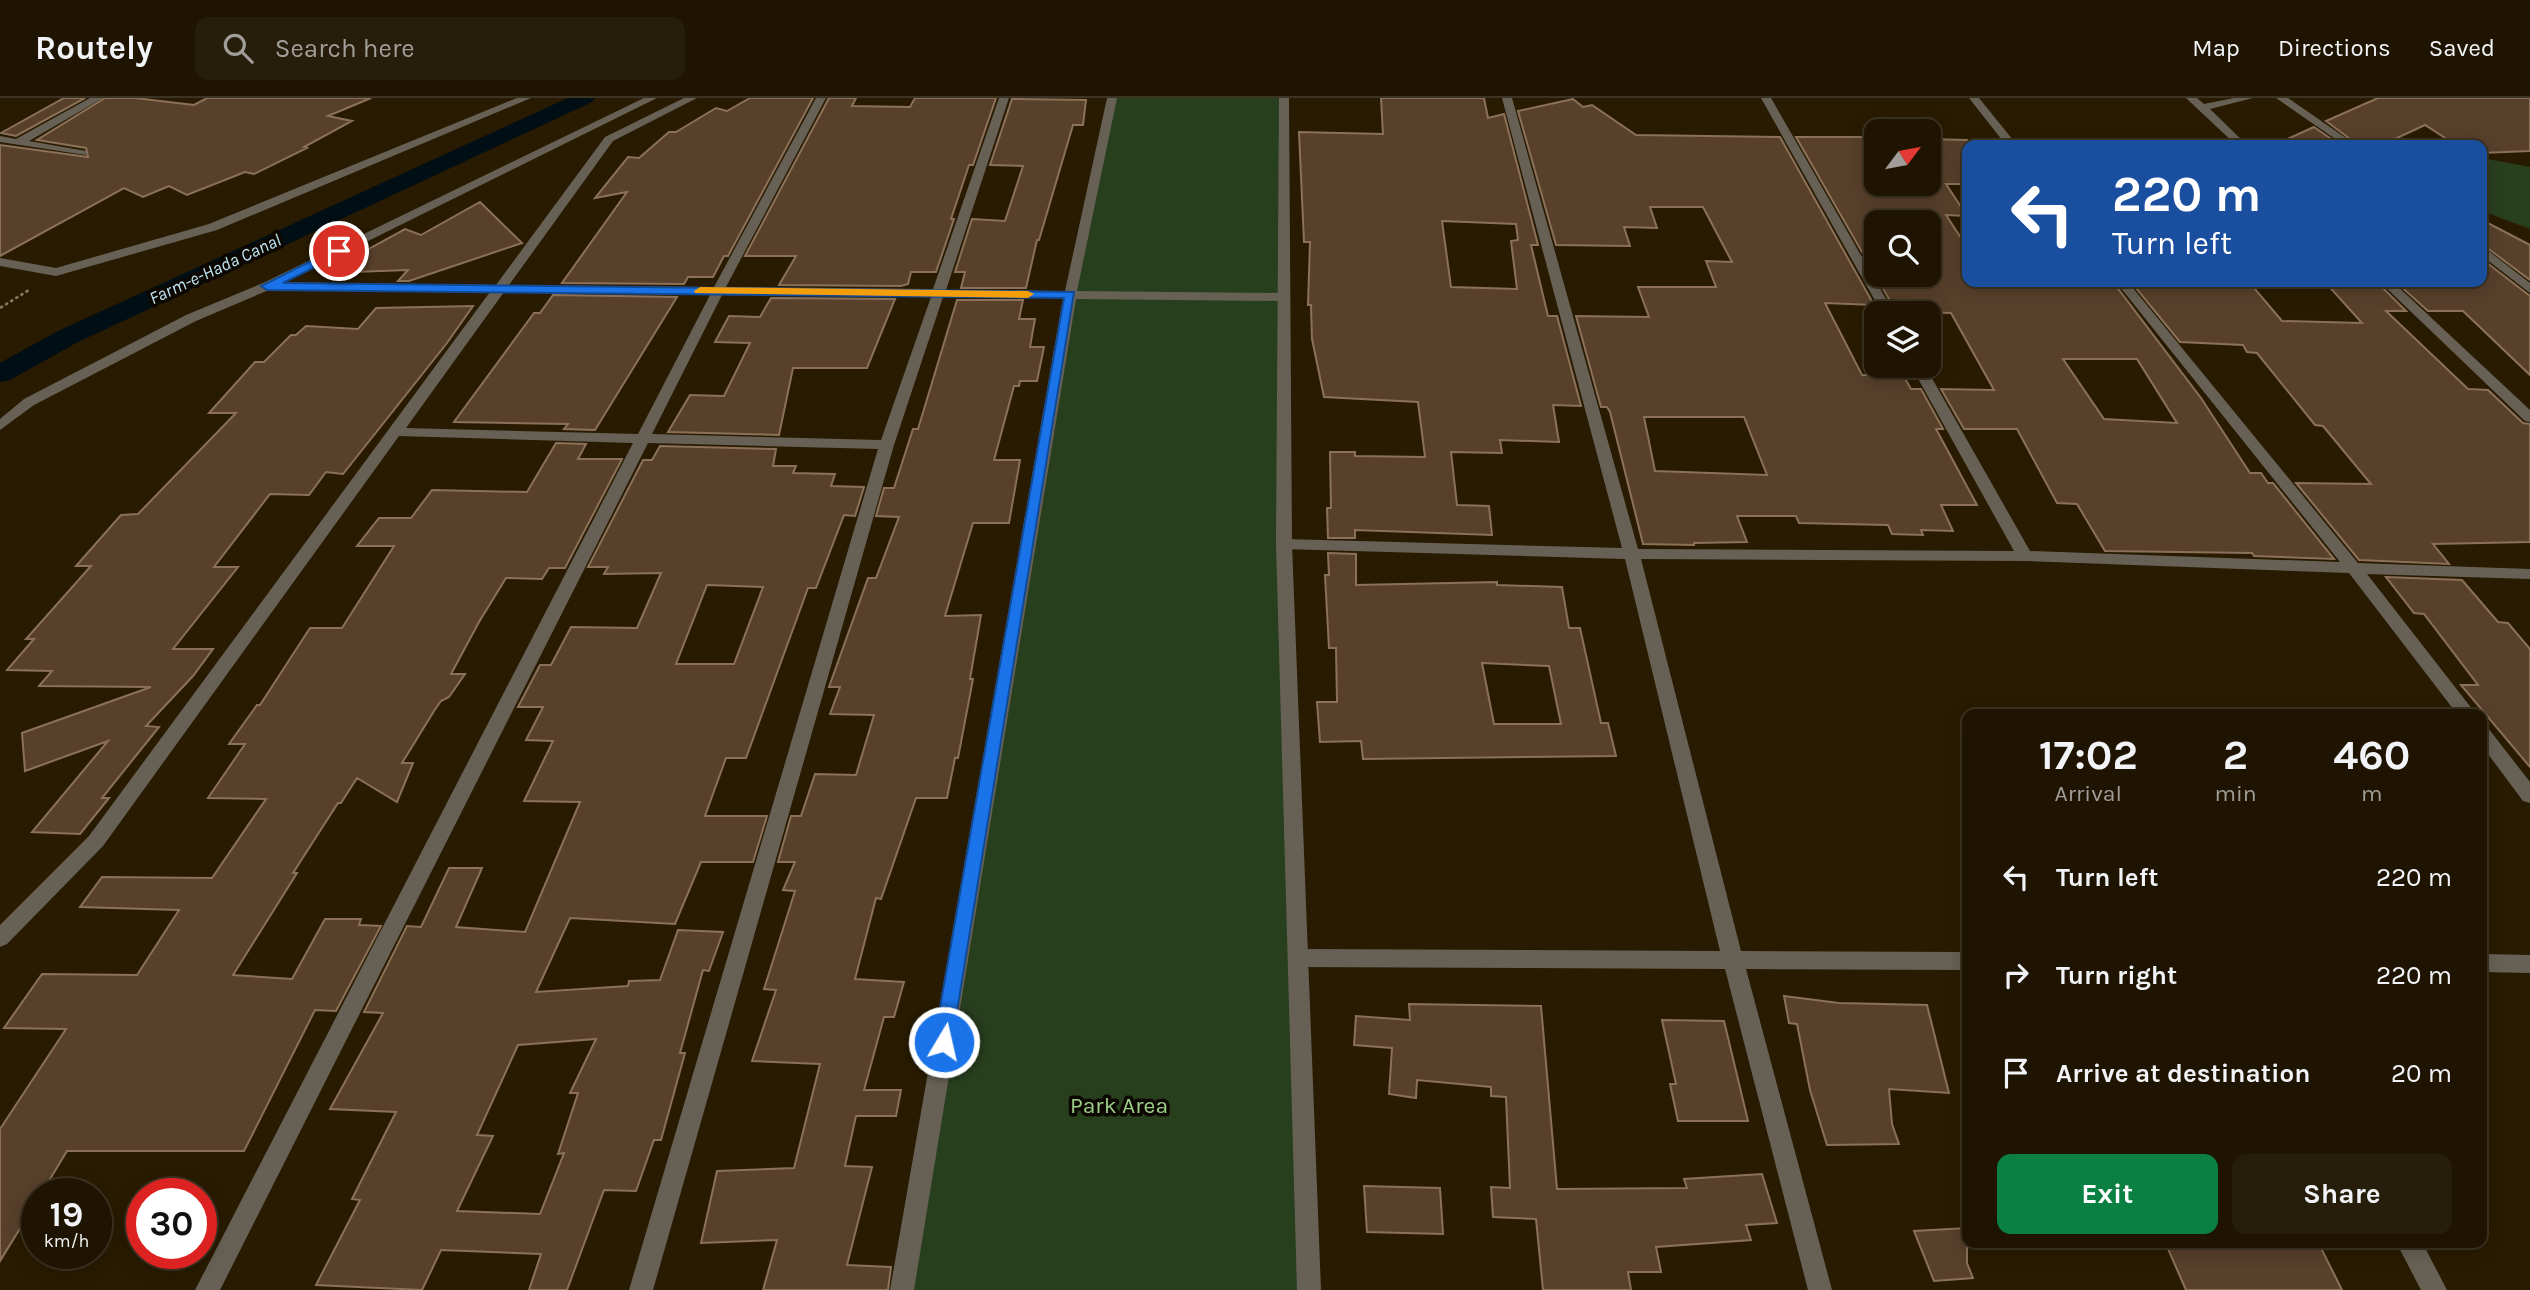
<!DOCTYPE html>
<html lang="en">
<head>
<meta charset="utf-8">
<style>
  body { margin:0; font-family:Karla,sans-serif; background:#271d0b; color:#f1f3f6; height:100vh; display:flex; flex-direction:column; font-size:26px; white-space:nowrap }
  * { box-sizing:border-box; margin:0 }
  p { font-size:23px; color:#a19e99 }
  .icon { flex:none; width:38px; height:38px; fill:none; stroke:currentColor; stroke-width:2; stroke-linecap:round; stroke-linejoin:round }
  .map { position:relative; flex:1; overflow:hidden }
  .sheet { position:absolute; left:1962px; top:611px; width:525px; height:539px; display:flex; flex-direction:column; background:#1f1401; border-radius:14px; box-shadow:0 4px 18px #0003,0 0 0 2px #3c3323 }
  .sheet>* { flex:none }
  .hud { position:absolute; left:1962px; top:42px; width:525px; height:147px; border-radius:14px; box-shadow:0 4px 18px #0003,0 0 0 2px #3c3323; background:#1a4fa0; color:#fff; overflow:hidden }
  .needle { width:46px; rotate:58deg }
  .controls { position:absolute; left:1864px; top:21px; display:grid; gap:14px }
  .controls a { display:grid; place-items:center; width:77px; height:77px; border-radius:14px; background:#1f1401; box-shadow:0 4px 18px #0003,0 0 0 2px #3c3323; font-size:35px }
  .speed { position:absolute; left:21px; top:1080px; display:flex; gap:14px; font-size:35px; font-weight:700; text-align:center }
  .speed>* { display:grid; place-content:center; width:91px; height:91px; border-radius:50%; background:#1f1401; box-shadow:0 4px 18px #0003,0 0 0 2px #3c3323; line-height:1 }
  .speed small { font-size:18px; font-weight:400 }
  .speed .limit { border:10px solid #d22; background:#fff; color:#111 }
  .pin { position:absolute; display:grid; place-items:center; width:60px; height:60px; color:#fff; margin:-30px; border:4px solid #fff; border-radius:50%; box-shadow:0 2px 7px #0007 }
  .me { position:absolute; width:77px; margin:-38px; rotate:9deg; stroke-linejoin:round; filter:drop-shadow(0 0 5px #0008) }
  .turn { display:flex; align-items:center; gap:24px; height:147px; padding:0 35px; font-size:32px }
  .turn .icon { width:91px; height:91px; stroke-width:2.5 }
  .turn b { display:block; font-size:49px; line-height:60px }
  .eta { display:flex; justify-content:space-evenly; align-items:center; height:119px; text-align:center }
  .eta b { font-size:42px; font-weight:700; line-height:49px }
  .primary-button { display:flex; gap:14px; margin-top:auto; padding:14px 35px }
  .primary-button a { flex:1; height:80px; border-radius:14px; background:#0b8043; color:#fff; font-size:28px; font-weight:700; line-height:80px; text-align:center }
  .primary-button a+a { background:#271d0b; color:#f1f3f6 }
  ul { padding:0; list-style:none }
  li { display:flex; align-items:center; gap:21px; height:98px; padding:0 35px }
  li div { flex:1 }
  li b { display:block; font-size:26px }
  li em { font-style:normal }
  header { display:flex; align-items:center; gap:42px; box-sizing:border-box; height:98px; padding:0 35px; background:#1f1401; border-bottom:2px solid #3c3323 }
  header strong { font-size:33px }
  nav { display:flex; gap:38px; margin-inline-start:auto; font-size:24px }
  .search { width:490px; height:63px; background:#271d0b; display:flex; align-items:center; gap:18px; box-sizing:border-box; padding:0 24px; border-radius:14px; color:#a19e99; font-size:26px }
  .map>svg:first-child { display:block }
  .green { fill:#283f1e }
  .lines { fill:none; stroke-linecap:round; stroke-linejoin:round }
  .canal { fill:#000e16; fill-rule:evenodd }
  .building { fill:#58402b; stroke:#8b715a; stroke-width:2; fill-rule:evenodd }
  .path { stroke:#867a65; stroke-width:2.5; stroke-dasharray:3.5 2.5; stroke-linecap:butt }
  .minor { fill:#676155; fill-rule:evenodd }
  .tertiary { fill:#676155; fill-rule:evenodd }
  .route { fill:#1a73e8; stroke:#114b97; stroke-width:2 }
  .slow { fill:#f59e0b }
  .labels { text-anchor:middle; stroke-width:7; stroke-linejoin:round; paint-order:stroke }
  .far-water-label { font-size:18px; font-style:italic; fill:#c0e5f5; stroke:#0c0701 }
  .near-park-label { font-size:23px; fill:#9cd088; stroke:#0c0701 }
</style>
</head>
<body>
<header>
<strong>Routely</strong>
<div class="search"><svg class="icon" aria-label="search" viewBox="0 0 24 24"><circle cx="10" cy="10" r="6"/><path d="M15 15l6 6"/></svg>Search here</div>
<nav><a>Map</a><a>Directions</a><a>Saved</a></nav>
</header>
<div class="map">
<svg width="2530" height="1192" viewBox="0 0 2530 1192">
  <rect width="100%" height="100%" fill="#291b01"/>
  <!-- green -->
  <path class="green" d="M1112 0H1284V446L1309 1192H902L1013 530Z
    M2482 60 2530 69V131L2482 113Z"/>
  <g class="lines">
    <!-- canal -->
    <path class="canal" d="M568 0H595L592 4 76 245 10 282 0 284V265L58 233Z"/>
  </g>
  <!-- building -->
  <path class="building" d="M64 0H85L16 38 1 35Z
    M105 0H135L194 7 207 0H371L328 18 352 23 304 49 307 50 254 76 245 74 187 97 169 88 143 99 124 90 0 158V47L88 59 86 50 37 42Z
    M750 0H813L728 158H724L713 179H688L684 186 562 185 627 94 595 100 628 59 639 60 669 34H676L716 10 727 13Z
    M829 0H856L852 8 910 9 915 0H996L973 67H969L951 121H954L936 174H911L908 186 901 188 779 187 796 158H745Z
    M1381 0H1484L1488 20 1504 16 1538 147H1531L1548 218H1557L1581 308 1553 307 1559 344 1500 342 1502 355 1451 354 1457 407 1489 408 1492 437 1355 432V440H1328L1327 410H1331L1330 354H1355V358L1425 359 1418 304 1324 299 1312 241 1311 207H1308L1310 144H1304L1299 34 1383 36ZM1442 123 1516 126 1518 142 1511 143 1517 191 1451 189Z
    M2378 0H2530V53L2482 55V47H2456L2425 27 2382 47H2358L2326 23Z
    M1012 1 1086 2 1083 27H1073L1039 142H1037L1026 190H961L965 174H955L972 121 1005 123 1023 68 990 67Z
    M1573 1 1583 9 1592 7 1636 37 1780 39 1874 207 1825 205 1862 277H1903L1911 291H1921L1943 331H1936L1977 407H1941L1953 433 1921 432 1923 437 1892 436 1888 427 1799 425 1796 418H1737L1747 444 1694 445V447L1643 446 1610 314 1607 309H1601L1576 218 1649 219 1638 189H1716L1706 163 1732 164 1703 109H1650L1657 130 1624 129 1630 148 1556 147 1518 13ZM1644 319H1744L1767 377 1655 373Z
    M2314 29 2340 47H2274Z
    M1796 39H1876V88H1928V41L1967 42V86H1946L1967 118 1946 117 1967 149V184H2113L2201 300 2250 375H2261L2268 385H2273L2334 461 2254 458 2252 455 2105 453 2077 406 2057 405 2017 331H1964L1941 291 1994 292 1951 215 1918 214 1916 209 1893 208ZM1876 124H1928V177H1876ZM2063 261H2137L2177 325 2104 321Z
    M480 104 522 145 409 183H398L408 172 325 175 405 131 421 137Z
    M2482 122 2530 147V182L2482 146Z
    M2482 161 2530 198V277L2463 213H2428L2397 185 2482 184Z
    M2131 184H2249L2282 223 2362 225 2325 184H2377L2406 213H2386L2468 291 2488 292 2523 325 2530 326V444L2433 446 2449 466 2359 462 2296 385 2371 386 2323 328 2315 327 2257 255 2247 254 2243 247 2180 244Z
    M553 197 677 199 595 332 564 331 568 326 454 324 534 215H540Z
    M771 200 895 201 867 270H793L779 337 668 334 690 297 724 298 750 245 715 244 729 218 760 219Z
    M957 202H1023L1019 221H1035L1030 249H1044L1037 283H1020L1019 288H1014L994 362H1020L1009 425H973L945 518 981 517 970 581H973L958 660H955L947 700H916L881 801 876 800 855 881 904 884 894 919H884L864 992H901L896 1018H856L845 1068 872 1069 847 1167 891 1169 888 1192H763L777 1142 701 1145 717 1073 794 1070 820 966 752 963 776 892 764 891 795 793 783 792 795 764H778L791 718H801L815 676 856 677 874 617 830 616 840 589H829L868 480H876L899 419 876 418 884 390H894L913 331H918Z
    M473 208 447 245 343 376 326 374 309 397 270 396 214 469H238L173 551H213L193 578 146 628 159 629 102 700H109L80 736 32 734 108 643 25 673 22 635 151 589 39 588 52 573 7 572 34 541H26L91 468H76L121 417 138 416 236 315H209L255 264H264L291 237H296L306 228 358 231 376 210Z
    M556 345 586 346 578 361H622L565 470H549L542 481 506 480 479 524 451 576H465L449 599 441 603 434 613 402 665H413L397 704 357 680 341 705H338L293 775H297L233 877 292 881 325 821H361L359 827 381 828 336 913 315 912 244 1053H67L41 1096H37V1103L0 1163V1031L66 931 4 930 42 876 137 877 179 812 80 809 102 779 212 780 266 701 208 700 245 646H229L257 607H260L310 530H342L394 448H357L379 420H411L432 392 527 394Z
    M660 348 776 351 773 368H796L793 375 835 376 831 388 864 389 855 418 844 417 816 490H808L746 660H726L705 718H767L753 764H701L675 826 570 820 536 894 628 888 629 883 660 882 678 832 723 834 709 873 703 872 680 955H685L661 1042H654L636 1093 604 1092 567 1192H529L541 1156 441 1152 422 1192 316 1187 360 1102 352 1101 396 1014 330 1011 383 915 364 914 407 828 421 829 449 770H482L456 829 525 834 580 704 524 703 553 643 526 642 543 609H518L540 567H551L571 529 637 530 661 475 604 476 608 469H588L643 362H652ZM707 487 763 489 734 566H676ZM596 941 570 995H578L558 1056 564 1055 540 1116 457 1113 493 1038 477 1037 518 947Z
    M1328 455 1356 456V487L1497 484V487L1562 489 1569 530H1580L1601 625H1608L1616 658 1363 661 1361 643 1320 644 1317 604H1337L1336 550H1329L1325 477H1329ZM1482 565 1549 568 1561 626H1494Z
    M2386 479 2462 482 2498 524 2508 525 2530 551V669L2461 587H2478L2424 516 2414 515Z
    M1784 898 1839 905 1927 907 1949 995 1889 991 1892 1026 1899 1046 1827 1047 1810 992 1797 926 1789 925Z
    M1409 906 1541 908 1557 1091 1687 1090 1684 1081 1762 1076 1777 1125 1746 1127 1751 1142 1656 1149 1661 1174H1628L1631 1192H1543L1536 1121 1493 1119 1491 1089 1510 1090 1506 999 1491 998V989L1417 982 1416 1000 1389 996 1392 950 1354 947 1356 918 1410 922Z
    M1662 922 1724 923 1748 1023H1678L1670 986H1676Z
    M1364 1088 1440 1090 1443 1136 1367 1134Z
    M1967 1130V1165L1973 1180 1934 1183 1914 1133Z
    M2165 1144H2318L2342 1192H2186Z"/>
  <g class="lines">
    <!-- path -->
    <path class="path" d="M0 210 29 192"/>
    <!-- minor -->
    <path class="minor" d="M90 0H103L29 43 86 53V57L0 44V38L16 41Z
      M517 0H531L217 132 56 178 0 168V160L56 170 209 126Z
      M684 0H697L613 43 509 187 714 189 816 0H826L726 189 933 191 999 0H1009L946 192 1065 193 1107 0H1117L1077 193 1284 195 1290 199 1284 203 1076 201 914 1192H890L1063 200 943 199 894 347 653 1192H629L878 351 648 345 220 1192H195L633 345 399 338 103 748 7 846 0 849V827L89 738 490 194 267 192 261 188 267 184 496 187 605 39ZM504 194 710 197 638 336 406 330ZM722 197 931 199 881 342 652 336Z
      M1502 0H1512L1638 451 2014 453 1911 268H1925L2030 453 2340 464 2116 184H2128L2358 465 2530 471V481L2367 476 2476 616H2457L2349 475 2025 463 1641 461 1741 853 1967 854V872L1746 871 1832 1192H1808L1725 871 1298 869 1291 866 1288 860 1291 854 1298 851 1720 853 1625 461 1284 451 1276 446 1284 441 1622 450Z
      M1761 0H1771L1894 215H1882Z
      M1969 0H1979L2017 47H2006Z
      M2186 0H2197L2204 6 2234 0H2253L2210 11 2247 47H2236Z
      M2276 0H2288L2356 47H2344Z
      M2482 148 2530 185V195L2482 158Z
      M2380 184H2393L2530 312V324L2525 323Z
      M2482 628 2488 630 2530 684V705L2523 703 2482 648Z
      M2482 856 2530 857V875L2482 874Z
      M2396 1144H2422L2447 1192H2421Z"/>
    <!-- tertiary -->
    <path class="tertiary" d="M644 0H657L271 191 196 223 34 307 0 332V321L24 301 186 217 263 185Z
      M1279 0H1289L1292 446 1321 1192H1297L1276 446Z"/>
  </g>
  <!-- route -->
  <path class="route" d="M339 149 343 150V155L283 185 1074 194 951 950 944 953 937 950 934 944 1064 200 267 192 261 188Z"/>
  <!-- slow -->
  <path class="slow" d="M700 189 1028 193 1034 196 1028 200 695 195 694 193Z"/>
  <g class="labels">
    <!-- far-water labels -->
    <g class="far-water-label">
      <text transform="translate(215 171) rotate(-25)" y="6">Farm-e-Hada Canal</text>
    </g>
    <!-- near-park labels -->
    <g class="near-park-label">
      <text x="1119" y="1015">Park Area</text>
    </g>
  </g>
</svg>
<div class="controls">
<a><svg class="needle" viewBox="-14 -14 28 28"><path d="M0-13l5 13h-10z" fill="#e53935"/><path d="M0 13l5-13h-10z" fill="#a19e99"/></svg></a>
<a><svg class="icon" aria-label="search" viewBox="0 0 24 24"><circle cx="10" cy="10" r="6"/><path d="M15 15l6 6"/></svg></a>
<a><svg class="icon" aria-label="layers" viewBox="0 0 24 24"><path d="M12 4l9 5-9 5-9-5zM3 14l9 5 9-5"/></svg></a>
</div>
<div class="speed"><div>19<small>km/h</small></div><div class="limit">30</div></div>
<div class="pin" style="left:339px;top:153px;background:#d93025"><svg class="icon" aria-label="arrive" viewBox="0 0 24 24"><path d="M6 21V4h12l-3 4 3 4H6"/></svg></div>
<svg class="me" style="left:944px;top:944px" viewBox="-20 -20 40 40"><circle r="17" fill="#1a73e8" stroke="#fff" stroke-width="3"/><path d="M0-11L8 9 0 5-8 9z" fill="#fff"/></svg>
<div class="hud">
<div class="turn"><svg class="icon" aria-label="left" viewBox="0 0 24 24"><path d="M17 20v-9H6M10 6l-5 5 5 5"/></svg><div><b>220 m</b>Turn left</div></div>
</div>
<section class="sheet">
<div class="eta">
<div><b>17:02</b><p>Arrival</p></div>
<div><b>2</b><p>min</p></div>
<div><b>460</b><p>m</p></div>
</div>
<ul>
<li><svg class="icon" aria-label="left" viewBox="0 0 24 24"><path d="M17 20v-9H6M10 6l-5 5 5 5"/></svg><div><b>Turn left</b></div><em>220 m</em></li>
<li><svg class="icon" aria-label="right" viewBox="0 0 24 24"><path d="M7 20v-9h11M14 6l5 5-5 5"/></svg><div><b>Turn right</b></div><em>220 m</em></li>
<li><svg class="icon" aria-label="arrive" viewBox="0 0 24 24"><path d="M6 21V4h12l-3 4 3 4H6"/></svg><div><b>Arrive at destination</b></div><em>20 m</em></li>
</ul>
<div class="primary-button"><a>Exit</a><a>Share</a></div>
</section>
</div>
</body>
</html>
